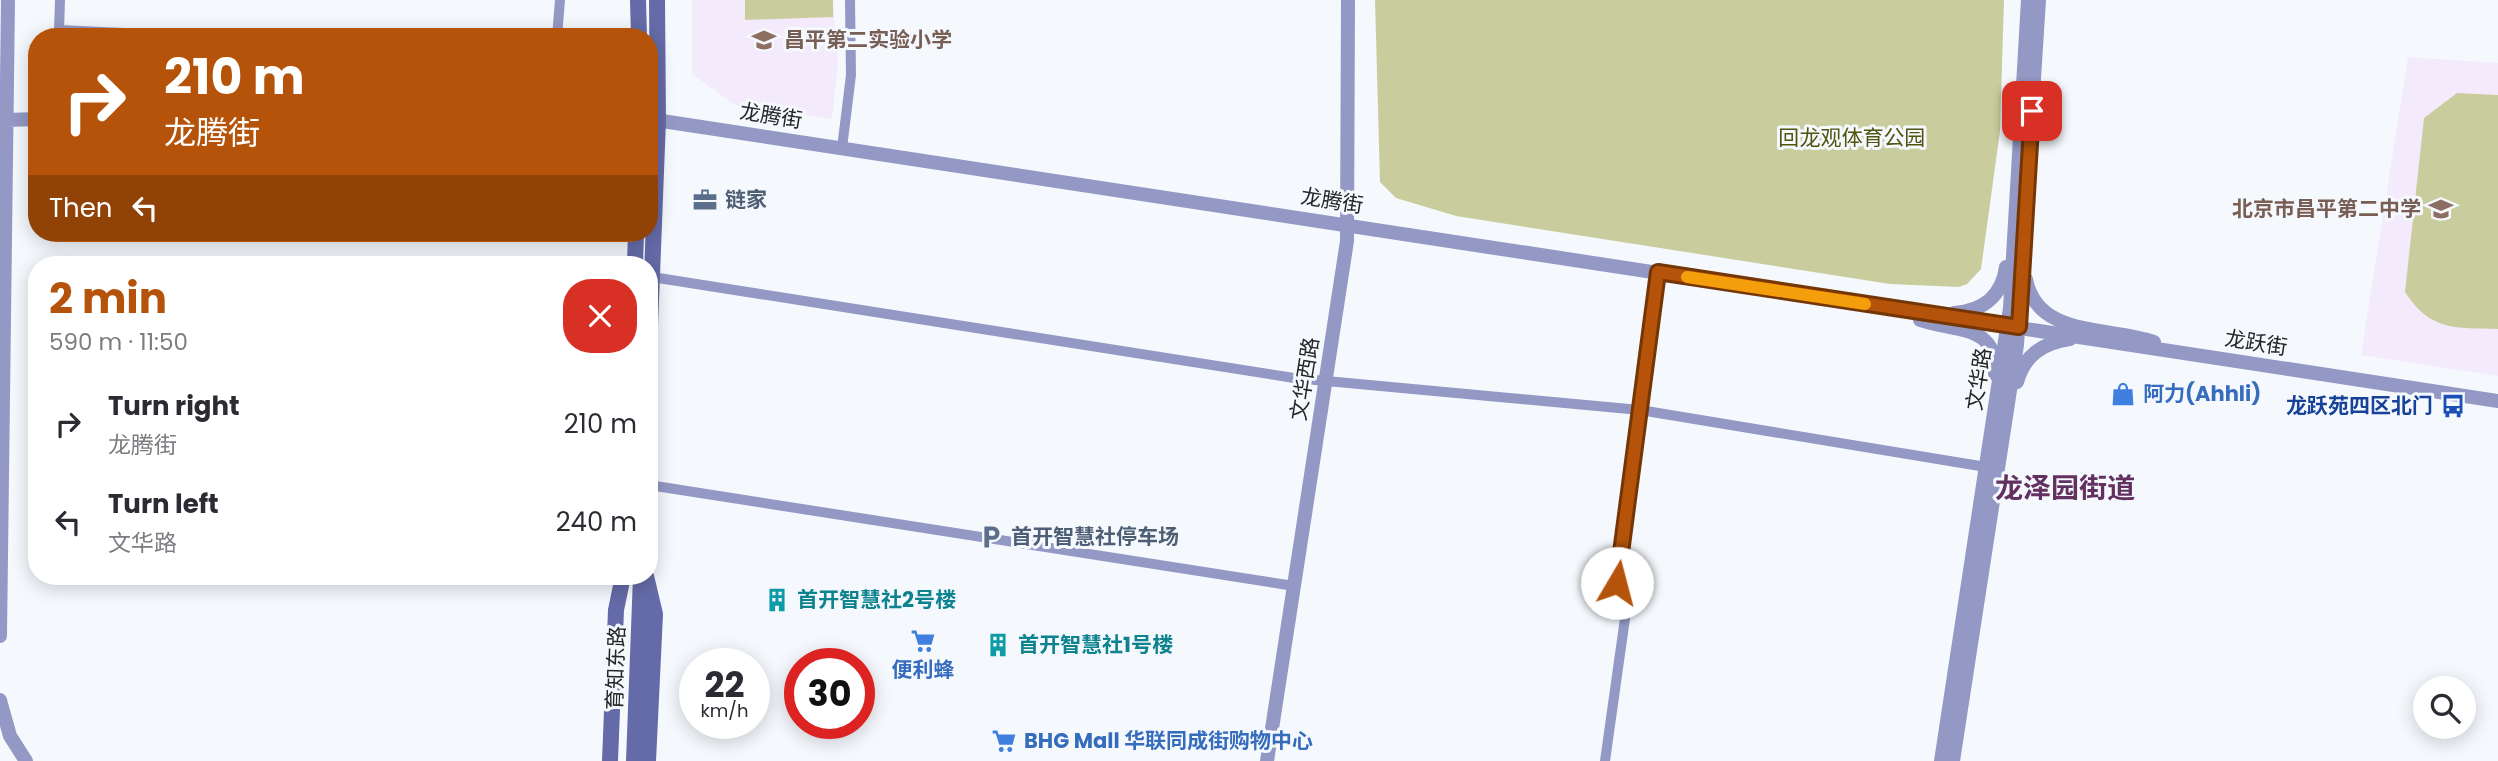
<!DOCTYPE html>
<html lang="en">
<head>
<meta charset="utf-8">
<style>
  body { margin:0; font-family:Poppins,"Noto Sans SC",sans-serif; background:#f2f2f3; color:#2b2b33; height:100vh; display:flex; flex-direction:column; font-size:26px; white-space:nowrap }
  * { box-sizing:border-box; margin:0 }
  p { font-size:23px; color:#7c7c81 }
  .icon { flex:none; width:38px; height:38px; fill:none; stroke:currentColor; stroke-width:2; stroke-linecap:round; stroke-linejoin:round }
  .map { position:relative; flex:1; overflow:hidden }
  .sheet { position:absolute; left:28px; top:256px; width:630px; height:329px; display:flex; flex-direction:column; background:#fff; border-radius:28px; box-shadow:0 4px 18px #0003 }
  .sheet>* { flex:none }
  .banner { position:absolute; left:28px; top:28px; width:630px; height:214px; border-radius:28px; box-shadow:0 4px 18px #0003; background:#b45309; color:#fff; overflow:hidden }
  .buttons { position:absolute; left:2413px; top:676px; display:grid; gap:14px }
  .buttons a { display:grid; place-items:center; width:63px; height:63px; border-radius:50%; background:#fff; box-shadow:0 4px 18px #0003; font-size:35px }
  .speed { position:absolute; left:679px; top:648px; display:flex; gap:14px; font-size:35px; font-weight:700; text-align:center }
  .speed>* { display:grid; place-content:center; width:91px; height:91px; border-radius:50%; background:#fff; box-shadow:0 4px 18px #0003; line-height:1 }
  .speed small { font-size:18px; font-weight:400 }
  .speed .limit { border:10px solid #d22; background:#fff; color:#111 }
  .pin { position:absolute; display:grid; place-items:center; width:60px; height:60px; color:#fff; margin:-30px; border-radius:14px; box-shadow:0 4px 10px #0006 }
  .me { position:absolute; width:77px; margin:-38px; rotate:8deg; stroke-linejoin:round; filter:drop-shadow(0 0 5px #0008) }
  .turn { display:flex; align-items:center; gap:24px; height:147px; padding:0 21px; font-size:32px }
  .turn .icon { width:91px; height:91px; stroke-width:2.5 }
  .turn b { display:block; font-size:49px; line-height:60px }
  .then { display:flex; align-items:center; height:66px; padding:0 21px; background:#0003; gap:14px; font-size:26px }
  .round { display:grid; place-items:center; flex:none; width:74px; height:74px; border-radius:28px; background:#f2f2f3 }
  .summary { display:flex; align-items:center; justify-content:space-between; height:119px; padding:0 21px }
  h1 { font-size:42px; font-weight:700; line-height:52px; color:#b45309 }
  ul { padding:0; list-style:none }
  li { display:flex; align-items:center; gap:21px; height:98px; padding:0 21px }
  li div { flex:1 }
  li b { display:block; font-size:26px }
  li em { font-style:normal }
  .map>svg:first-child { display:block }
  .education { fill:#f3ebfc }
  .green { fill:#c9cd9d }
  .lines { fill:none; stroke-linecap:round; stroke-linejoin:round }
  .minor { stroke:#9399c4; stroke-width:10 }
  .tertiary { stroke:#9399c4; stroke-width:14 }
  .secondary { stroke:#656ba8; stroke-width:16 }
  .route-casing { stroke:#753606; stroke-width:18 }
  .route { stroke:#b45309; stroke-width:12 }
  .slow { stroke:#f59e0b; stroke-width:12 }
  .labels { text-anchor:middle; stroke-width:6; stroke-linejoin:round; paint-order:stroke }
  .education-label { font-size:21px; font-weight:bold; fill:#785e54; stroke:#f5f9fd; text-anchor:start }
  .street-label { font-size:21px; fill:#242527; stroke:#f5f9fd }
  .park-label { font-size:21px; fill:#51530e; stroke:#f5f9fd }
  .service-label { font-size:21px; font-weight:bold; fill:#4e5e75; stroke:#f5f9fd; text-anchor:start }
  .shop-label { font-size:21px; font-weight:bold; fill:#366cbe; stroke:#f5f9fd; text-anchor:start }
  .transit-label { font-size:21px; font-weight:bold; fill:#164399; stroke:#f5f9fd; text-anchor:end }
  .culture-label { font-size:21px; font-weight:bold; fill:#0d838f; stroke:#f5f9fd; text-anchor:start }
  .district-label { font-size:28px; font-weight:bold; fill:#633161; stroke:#f5f9fd }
</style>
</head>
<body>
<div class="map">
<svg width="2498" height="761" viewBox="0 0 2498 761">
  <rect width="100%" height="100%" fill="#f5f9fd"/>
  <!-- education -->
  <path class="education" d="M692 0H833L838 62 832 119 735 105 692 74Z
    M2408 57 2498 63V376L2361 355Z"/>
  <!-- green -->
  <path class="green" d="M745 0H833V17L745 20Z
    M1375 0H2004L2000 131 1981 269 1967 284 1959 287 1890 284 1456 216 1396 198 1380 182Z
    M2457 93 2498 95V329C2455 328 2430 331 2405 292L2424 118Z"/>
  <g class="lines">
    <!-- minor -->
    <path class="minor" d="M60 0 59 30 211 37
      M557 37 560 0
      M842 148 851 75 850 0
      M360 262 417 264
      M652 277 1294 378 1640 410 1986 467
      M649 485 1294 586
      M1605 761 1628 597 1617 583 1658 272"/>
    <!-- tertiary -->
    <path class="tertiary" d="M649 119 2498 401
      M7 120 37 119
      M2026 279C2037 338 2109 326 2154 342
      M1954 313C1983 311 2002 296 2006 267
      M1920 320C1954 332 1998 323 1995 374
      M2017 382C2025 355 2042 343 2070 339
      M0 636 8 0
      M0 700 10 736 26 761
      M1267 761 1347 241 1348 0
      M1941 761 2010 308 2028 0
      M1953 761 2017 345 2039 0"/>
    <!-- secondary -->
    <path class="secondary" d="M638 0 639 37
      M635 264 636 233
      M649 352 658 120 657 0
      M646 576 655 614 648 761
      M610 761 616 610 623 576
      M634 761 641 576"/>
  </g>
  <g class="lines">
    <!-- route casing -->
    <g class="route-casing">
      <path id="route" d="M1617 583 1658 272 2019 327 2032 111"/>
    </g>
    <!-- route -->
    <use href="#route" class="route"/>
    <!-- slow -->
    <path class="slow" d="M1687 277 1865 304"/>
  </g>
  <!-- icons -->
  <defs>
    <g id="school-bare" transform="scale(1.89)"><path d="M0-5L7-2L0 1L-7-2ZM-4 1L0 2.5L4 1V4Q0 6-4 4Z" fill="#8d6e63" stroke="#f5f9fd" stroke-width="2.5" paint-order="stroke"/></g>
    <g id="office-bare" transform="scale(1.89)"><path d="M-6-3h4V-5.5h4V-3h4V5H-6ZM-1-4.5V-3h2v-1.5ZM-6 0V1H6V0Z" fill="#5c6f8a" stroke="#f5f9fd" stroke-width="2.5" paint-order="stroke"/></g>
    <g id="shop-bare" transform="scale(1.89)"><path d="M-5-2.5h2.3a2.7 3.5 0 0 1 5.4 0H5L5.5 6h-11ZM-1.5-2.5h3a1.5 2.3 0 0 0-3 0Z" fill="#3f7fe0" stroke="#f5f9fd" stroke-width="2.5" paint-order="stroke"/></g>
    <g id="bus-bare" transform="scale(1.89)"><path d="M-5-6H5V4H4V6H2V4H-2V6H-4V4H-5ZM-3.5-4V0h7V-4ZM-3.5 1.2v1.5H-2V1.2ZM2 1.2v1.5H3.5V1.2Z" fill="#1a4fb4" stroke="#f5f9fd" stroke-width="2.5" paint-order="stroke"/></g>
    <g id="parking-bare" transform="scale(1.89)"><path d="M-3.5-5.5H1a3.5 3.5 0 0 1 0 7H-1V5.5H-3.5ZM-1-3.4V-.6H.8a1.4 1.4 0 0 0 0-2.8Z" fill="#5c6f8a" stroke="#f5f9fd" stroke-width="2.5" paint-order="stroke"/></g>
    <g id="building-bare" transform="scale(1.89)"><path d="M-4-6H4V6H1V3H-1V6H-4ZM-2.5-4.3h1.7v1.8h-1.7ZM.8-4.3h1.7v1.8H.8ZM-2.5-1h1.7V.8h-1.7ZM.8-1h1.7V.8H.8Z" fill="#0f9aa8" stroke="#f5f9fd" stroke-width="2.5" paint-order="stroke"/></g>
    <g id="supermarket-bare" transform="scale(1.89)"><path d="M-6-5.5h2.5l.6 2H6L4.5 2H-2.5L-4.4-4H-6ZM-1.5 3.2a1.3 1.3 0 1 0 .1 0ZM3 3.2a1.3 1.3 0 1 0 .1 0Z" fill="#3f7fe0" stroke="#f5f9fd" stroke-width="2.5" paint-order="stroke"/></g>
  </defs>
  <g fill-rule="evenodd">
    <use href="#school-bare" x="764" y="40"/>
    <use href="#office-bare" x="705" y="200"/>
    <use href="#school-bare" x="2441" y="209"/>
    <use href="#shop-bare" x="2123" y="394"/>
    <use href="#bus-bare" x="2453" y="406"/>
    <use href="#parking-bare" x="991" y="537"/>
    <use href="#building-bare" x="777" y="600"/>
    <use href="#supermarket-bare" x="923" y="641"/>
    <use href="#building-bare" x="998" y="645"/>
    <use href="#supermarket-bare" x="1004" y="741"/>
  </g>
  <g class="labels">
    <!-- education labels -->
    <g class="education-label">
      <text x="784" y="47">昌平第二实验小学</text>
      <text x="2421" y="216" text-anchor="end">北京市昌平第二中学</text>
    </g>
    <!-- street labels -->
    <g class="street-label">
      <text transform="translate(771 116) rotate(9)" y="7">龙腾街</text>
      <text transform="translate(1332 201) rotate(9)" y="7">龙腾街</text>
      <text transform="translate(2256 343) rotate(9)" y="7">龙跃街</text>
      <text transform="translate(1305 379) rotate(-81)" y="7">文华西路</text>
      <text transform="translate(1979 379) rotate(-81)" y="7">文华路</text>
      <text transform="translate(616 668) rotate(-88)" y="7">育知东路</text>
    </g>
    <!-- park labels -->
    <g class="park-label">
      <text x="1852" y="145">回龙观体育公园</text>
    </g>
    <!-- service labels -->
    <g class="service-label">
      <text x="725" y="207">链家</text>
      <text x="1011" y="544">首开智慧社停车场</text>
    </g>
    <!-- shop labels -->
    <g class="shop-label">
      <text x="2143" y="401">阿力(Ahhli)</text>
      <text x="923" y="677" text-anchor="middle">便利蜂</text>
      <text x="1024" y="748">BHG Mall 华联同成街购物中心</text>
    </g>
    <!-- transit labels -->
    <g class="transit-label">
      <text x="2433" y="413">龙跃苑四区北门</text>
    </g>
    <!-- culture labels -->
    <g class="culture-label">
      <text x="797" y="607">首开智慧社2号楼</text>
      <text x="1018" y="652">首开智慧社1号楼</text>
    </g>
    <!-- district labels -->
    <g class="district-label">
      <text x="2065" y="498">龙泽园街道</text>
    </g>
  </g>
</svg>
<div class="buttons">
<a><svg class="icon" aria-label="search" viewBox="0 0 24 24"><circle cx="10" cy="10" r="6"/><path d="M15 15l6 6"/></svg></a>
</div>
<div class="speed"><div>22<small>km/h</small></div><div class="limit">30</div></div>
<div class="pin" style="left:2032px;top:111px;background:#d93025"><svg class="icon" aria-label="arrive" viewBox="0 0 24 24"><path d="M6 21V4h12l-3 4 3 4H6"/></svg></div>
<svg class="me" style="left:1617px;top:583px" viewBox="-20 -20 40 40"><circle r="19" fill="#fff"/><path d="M0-13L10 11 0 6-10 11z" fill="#b45309"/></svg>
<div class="banner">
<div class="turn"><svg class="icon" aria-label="right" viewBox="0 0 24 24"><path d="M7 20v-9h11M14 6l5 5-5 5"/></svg><div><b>210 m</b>龙腾街</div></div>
<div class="then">Then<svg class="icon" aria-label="left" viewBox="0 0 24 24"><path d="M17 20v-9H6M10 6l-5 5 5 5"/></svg></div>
</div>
<section class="sheet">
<div class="summary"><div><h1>2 min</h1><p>590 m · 11:50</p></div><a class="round" style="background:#d93025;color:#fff"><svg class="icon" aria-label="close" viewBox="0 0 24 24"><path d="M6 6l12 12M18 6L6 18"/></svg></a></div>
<ul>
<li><svg class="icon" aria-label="right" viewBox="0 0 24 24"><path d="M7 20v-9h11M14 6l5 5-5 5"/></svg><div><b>Turn right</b><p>龙腾街</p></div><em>210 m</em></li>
<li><svg class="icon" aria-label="left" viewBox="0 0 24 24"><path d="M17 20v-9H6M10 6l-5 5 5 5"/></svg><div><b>Turn left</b><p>文华路</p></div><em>240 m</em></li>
</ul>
</section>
</div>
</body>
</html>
